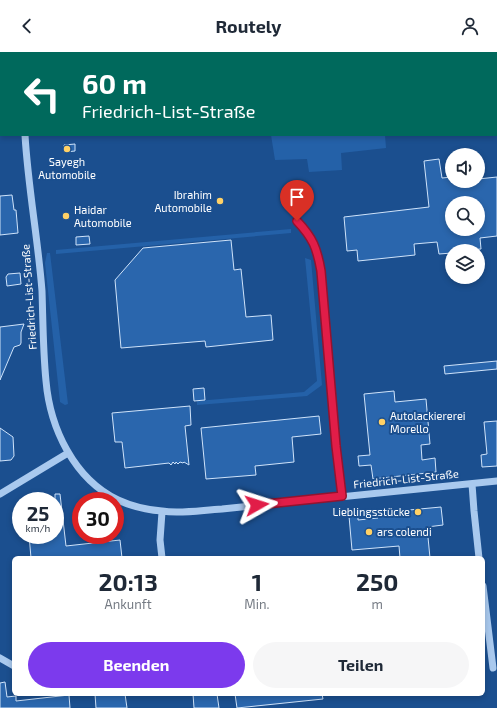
<!DOCTYPE html>
<html lang="de">
<head>
<meta charset="utf-8">
<style>
  body { margin:0; font-family:"Exo 2",sans-serif; background:#f6f6f7; color:#1f2937; height:100vh; display:flex; flex-direction:column; font-size:15px; white-space:nowrap }
  * { box-sizing:border-box; margin:0 }
  p { font-size:13px; color:#747a83 }
  .icon { flex:none; width:22px; height:22px; fill:none; stroke:currentColor; stroke-width:2; stroke-linecap:round; stroke-linejoin:round }
  .map { position:relative; flex:1; overflow:hidden }
  .details { position:absolute; left:12px; top:504px; width:473px; height:140px; display:flex; flex-direction:column; background:#fff; border-radius:6px; box-shadow:0 2px 6px #0003 }
  .details>* { flex:none }
  .banner { position:absolute; left:0px; top:0px; width:497px; height:84px; box-shadow:0 2px 6px #0003; background:#00695c; color:#fff; overflow:hidden }
  .fabs { position:absolute; left:445px; top:96px; display:grid; gap:8px }
  .fabs a { display:grid; place-items:center; width:40px; height:40px; border-radius:50%; background:#fff; box-shadow:0 2px 6px #0003; font-size:20px }
  .speed { position:absolute; left:12px; top:440px; display:flex; gap:8px; font-size:20px; font-weight:700; text-align:center }
  .speed>* { display:grid; place-content:center; width:52px; height:52px; border-radius:50%; background:#fff; box-shadow:0 2px 6px #0003; line-height:1 }
  .speed small { font-size:10px; font-weight:400 }
  .speed .limit { border:6px solid #d22; background:#fff; color:#111 }
  .pin { position:absolute; display:grid; place-items:center; width:34px; height:34px; color:#fff; margin:-41px -17px; border-radius:50% 50% 50% 0; rotate:-45deg; box-shadow:0 0 4px #0007 }
  .pin .icon { rotate:45deg }
  .me { position:absolute; width:44px; margin:-22px; rotate:84deg; stroke-linejoin:round; filter:drop-shadow(0 0 3px #0008) }
  .turn { display:flex; align-items:center; gap:14px; height:84px; padding:0 16px; font-size:18px }
  .turn .icon { width:52px; height:52px; stroke-width:2.5 }
  .turn b { display:block; font-size:28px; line-height:34px }
  .eta { display:flex; justify-content:space-evenly; align-items:center; height:68px; text-align:center }
  .eta b { font-size:24px; font-weight:700; line-height:28px }
  .button { display:flex; gap:8px; margin-top:auto; padding:8px 16px }
  .button a { flex:1; height:46px; border-radius:24px; background:#7c3aed; color:#fff; font-size:16px; font-weight:700; line-height:46px; text-align:center }
  .button a+a { background:#f6f6f7; color:#1f2937 }
  header { display:flex; justify-content:space-between; align-items:center; height:52px; padding:0 16px; background:#fff; font-size:18px; font-weight:700 }
  .map>svg:first-child { display:block }
  .green { fill:#2461a8 }
  .building { fill:#2a66ad; stroke:#cfe3fa; fill-rule:evenodd }
  .lines { fill:none; stroke-linecap:round; stroke-linejoin:round }
  .minor { stroke:#a9c9ee; stroke-width:7 }
  .route-casing { stroke:#92132f; stroke-width:10 }
  .route { stroke:#e11d48; stroke-width:7 }
  .poi-dot { fill:#ffd166; stroke:#1b4f8f; stroke-width:1.5 }
  .labels { text-anchor:middle; stroke-width:4; stroke-linejoin:round; paint-order:stroke }
  .poi-label { font-size:11px; fill:#fff; stroke:#1b4f8f; text-anchor:start }
  .street-label { font-size:11px; fill:#fff; stroke:#1b4f8f }
</style>
</head>
<body>
<header><svg class="icon" aria-label="back" viewBox="0 0 24 24"><path d="M15 5l-7 7 7 7"/></svg>Routely<svg class="icon" aria-label="person" viewBox="0 0 24 24"><circle cx="12" cy="8" r="4"/><path d="M4 21q1-7 8-7t8 7"/></svg></header>
<div class="map">
<svg width="497" height="656" viewBox="0 0 497 656">
  <rect width="100%" height="100%" fill="#1b4f8f"/>
  <!-- green -->
  <path class="green" d="M271 83H385L386 96 341 101 342 118 309 120 307 107 275 108Z
    M291 177V181L56 202V198Z
    M47 201H50L68 352 65 353 60 350 45 211Z
    M305 206 311 208 322 333 307 344 197 353V349L304 340 317 329Z"/>
  <!-- building -->
  <path class="building" d="M75 92V99L65 100 64 93Z
    M439 107 442 126 452 125V129H478V127L497 125V184L480 186 481 197 452 199V201L439 202 437 190 414 192 415 203 358 209 357 198 347 199 344 165 429 155 424 109ZM452 151H478V177H452Z
    M12 143 14 158H16L18 181 0 183V144Z
    M89 184 90 192 76 193V185Z
    M231 188 234 218 241 217 246 265 271 263 273 288 206 295 205 289 121 296 115 228 143 196Z
    M20 221 21 232 7 234 6 225 8 222Z
    M24 272 21 280V291L20 293 14 295 0 328V275Z
    M497 309V317L445 322 444 314Z
    M204 336 205 348 194 349 193 337Z
    M394 339 395 350 426 347 430 392 421 393 422 408 435 406 436 420 373 427 371 413 359 414 358 404 370 403 364 342Z
    M190 354 191 373 185 374 189 413 184 410 183 411 180 410 178 412 176 410 175 412 173 410 171 413 169 411 125 416 122 390H115L112 361Z
    M319 364 321 382 292 385 294 410 255 414 256 423 206 427 201 376Z
    M497 369V414L482 415 481 403 487 402 484 370Z
    M0 376 13 385 14 404 11 408 0 409Z
    M55 442H60L66 494 120 488 122 506H31L29 483H55Z
    M441 455 443 473 427 475 430 506H400L399 494 352 498 349 464 358 463V468L378 466 377 461Z
    M5 630 7 645 16 644V649L69 643 70 656H0V631Z
    M95 642H125L127 656H96Z
    M193 642H217L219 656H194Z
    M235 642H322L323 647 237 656Z"/>
  <g class="lines">
    <!-- minor -->
    <path class="minor" d="M52 1V0
      M25 83C28 135 38 187 42 239 43 269 43 299 46 329 50 376 74 427 118 448 131 454 147 458 162 459 181 462 202 458 222 457L497 429
      M297 169C314 186 317 196 321 219L336 394 342 444
      M472 432 474 459 479 506
      M0 442 68 401
      M162 460 160 488 162 506
      M483 534 493 616
      M0 606 14 614"/>
  </g>
  <g class="lines">
    <!-- route casing -->
    <g class="route-casing">
      <path id="route" d="M257 453 342 444 336 394 321 219C317 196 313 186 297 169"/>
    </g>
    <!-- route -->
    <use href="#route" class="route"/>
  </g>
  <!-- markers -->
  <g class="poi-dot">
    <circle cx="67" cy="97" r="4"/>
    <circle cx="220" cy="149" r="4"/>
    <circle cx="66" cy="164" r="4"/>
    <circle cx="382" cy="370" r="4"/>
    <circle cx="418" cy="460" r="4"/>
    <circle cx="369" cy="480" r="4"/>
  </g>
  <g class="labels">
    <!-- poi labels -->
    <g class="poi-label">
      <text x="67" y="114" text-anchor="middle">Sayegh<tspan x="67" dy="13">Automobile</tspan></text>
      <text x="212" y="147" text-anchor="end">Ibrahim<tspan x="212" dy="13">Automobile</tspan></text>
      <text x="74" y="162">Haidar<tspan x="74" dy="13">Automobile</tspan></text>
      <text x="390" y="368">Autolackiererei<tspan x="390" dy="13">Morello</tspan></text>
      <text x="410" y="464" text-anchor="end">Lieblingsstücke</text>
      <text x="377" y="484">ars colendi</text>
    </g>
    <!-- street labels -->
    <g class="street-label">
      <text transform="translate(29 245) rotate(-94)" y="4">Friedrich-List-Straße</text>
      <text transform="translate(406 427) rotate(-6)" y="4">Friedrich-List-Straße</text>
    </g>
  </g>
</svg>
<div class="fabs">
<a><svg class="icon" aria-label="sound" viewBox="0 0 24 24"><path d="M4 9h4l5-4v14l-5-4H4zM17 9q2 3 0 6"/></svg></a>
<a><svg class="icon" aria-label="search" viewBox="0 0 24 24"><circle cx="10" cy="10" r="6"/><path d="M15 15l6 6"/></svg></a>
<a><svg class="icon" aria-label="layers" viewBox="0 0 24 24"><path d="M12 4l9 5-9 5-9-5zM3 14l9 5 9-5"/></svg></a>
</div>
<div class="speed"><div>25<small>km/h</small></div><div class="limit">30</div></div>
<div class="pin" style="left:297px;top:169px;background:#d93025"><svg class="icon" aria-label="arrive" viewBox="0 0 24 24"><path d="M6 21V4h12l-3 4 3 4H6"/></svg></div>
<svg class="me" style="left:257px;top:453px" viewBox="-20 -20 40 40"><path d="M0-17L14 15 0 8-14 15z" fill="#e11d48" stroke="#fff" stroke-width="4"/></svg>
<div class="banner">
<div class="turn"><svg class="icon" aria-label="left" viewBox="0 0 24 24"><path d="M17 20v-9H6M10 6l-5 5 5 5"/></svg><div><b>60 m</b>Friedrich-List-Straße</div></div>
</div>
<section class="details">
<div class="eta">
<div><b>20:13</b><p>Ankunft</p></div>
<div><b>1</b><p>Min.</p></div>
<div><b>250</b><p>m</p></div>
</div>
<div class="button"><a>Beenden</a><a>Teilen</a></div>
</section>
</div>
</body>
</html>
